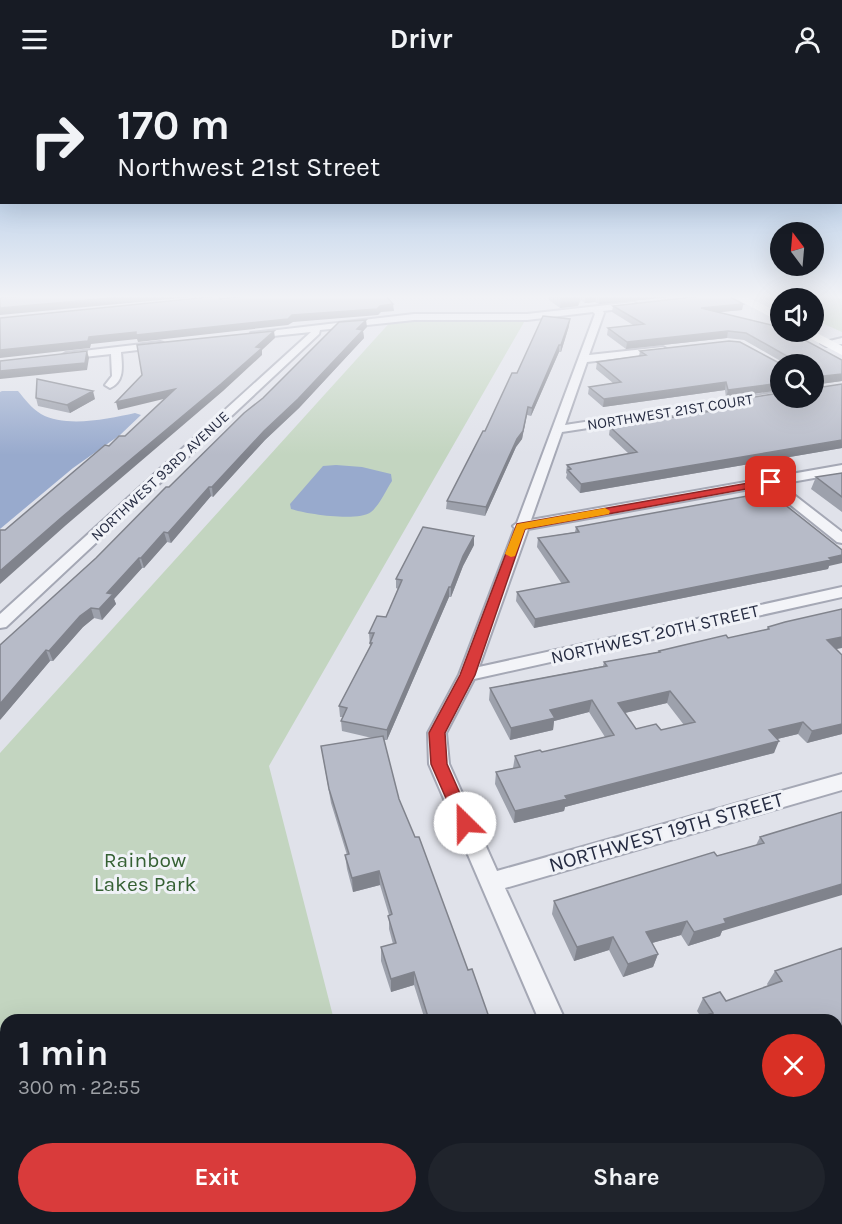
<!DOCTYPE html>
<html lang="en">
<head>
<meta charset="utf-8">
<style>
  body { margin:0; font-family:Karla,sans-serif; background:#20242c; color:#f1f3f6; height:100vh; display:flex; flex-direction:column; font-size:22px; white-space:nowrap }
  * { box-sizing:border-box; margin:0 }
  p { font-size:20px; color:#9ea1a6 }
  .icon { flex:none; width:33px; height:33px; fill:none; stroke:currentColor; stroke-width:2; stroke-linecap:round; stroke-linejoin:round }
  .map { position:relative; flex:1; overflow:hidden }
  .sheet { position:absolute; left:0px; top:936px; width:843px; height:210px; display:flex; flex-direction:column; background:#171b24; border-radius:18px 18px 0 0; box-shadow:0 6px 24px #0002 }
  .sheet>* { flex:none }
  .hud { position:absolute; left:0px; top:0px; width:843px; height:126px; box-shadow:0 6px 24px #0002; background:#171b24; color:#f1f3f6; overflow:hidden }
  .needle { width:39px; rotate:344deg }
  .controls { position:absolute; left:770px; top:144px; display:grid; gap:12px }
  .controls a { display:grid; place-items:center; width:54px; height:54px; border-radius:50%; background:#171b24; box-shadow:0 6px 24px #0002; font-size:30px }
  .pin { position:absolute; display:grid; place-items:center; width:51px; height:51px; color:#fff; margin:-26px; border-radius:12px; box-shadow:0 3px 9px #0006 }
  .me { position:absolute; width:66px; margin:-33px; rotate:337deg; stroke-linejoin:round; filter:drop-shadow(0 0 4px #0008) }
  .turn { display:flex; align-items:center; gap:21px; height:126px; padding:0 18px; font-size:27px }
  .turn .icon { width:78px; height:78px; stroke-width:2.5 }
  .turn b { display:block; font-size:42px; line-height:51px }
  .round { display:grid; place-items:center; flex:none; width:63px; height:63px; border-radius:32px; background:#20242c }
  .head { display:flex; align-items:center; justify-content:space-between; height:102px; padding:0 18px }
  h1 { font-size:36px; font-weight:700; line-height:45px }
  .cta { display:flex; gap:12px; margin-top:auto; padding:12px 18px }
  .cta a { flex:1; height:69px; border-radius:36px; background:#d93b3b; color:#fff; font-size:24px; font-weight:700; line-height:69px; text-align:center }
  .cta a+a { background:#20242c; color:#f1f3f6 }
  header { display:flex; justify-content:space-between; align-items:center; height:78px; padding:0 18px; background:#171b24; font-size:27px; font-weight:700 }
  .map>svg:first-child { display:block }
  .green { fill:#c3d5c0 }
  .water { fill:#98aacd }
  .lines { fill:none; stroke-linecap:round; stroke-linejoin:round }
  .street-casing { stroke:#a5a8b5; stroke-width:4 }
  .street { fill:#f3f4f8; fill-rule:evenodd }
  .secondary { fill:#fff; fill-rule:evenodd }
  .wall { fill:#9da1ac; fill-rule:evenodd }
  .shaded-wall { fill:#80838c }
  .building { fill:#b7bbc8; stroke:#80838c; stroke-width:1.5; fill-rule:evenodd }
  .route { fill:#d93b3b; stroke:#8d2626; stroke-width:1.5 }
  .slow { fill:#f59e0b }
  .labels { text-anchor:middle; stroke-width:6; stroke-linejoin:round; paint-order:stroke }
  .far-street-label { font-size:15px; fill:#272d43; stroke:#f0f2f7 }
  .street-label { font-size:18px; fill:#272d43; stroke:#f0f2f7 }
  .near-street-label { font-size:21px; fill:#272d43; stroke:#f0f2f7 }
  .near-park-label { font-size:21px; fill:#356033; stroke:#f0f2f7 }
</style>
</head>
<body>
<header><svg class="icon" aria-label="menu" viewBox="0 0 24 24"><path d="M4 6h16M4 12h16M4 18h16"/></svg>Drivr<svg class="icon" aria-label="person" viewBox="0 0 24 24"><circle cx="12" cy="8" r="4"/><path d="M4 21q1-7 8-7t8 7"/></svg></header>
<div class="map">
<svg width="842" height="1146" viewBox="0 0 842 1146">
  <rect width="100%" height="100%" fill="#e0e2ea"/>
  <!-- green -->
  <path class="green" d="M766 217H842V254L813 241V220H780V224Z
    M527 239 269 688 334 942H6V1140H384L386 1146H0V675L393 241Z"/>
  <!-- water -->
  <path class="water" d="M2 313H18C25 321 31 330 41 336 66 350 108 341 135 335L141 337 120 357 73 390 0 451V314Z
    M336 387 362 389 391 396 392 403C386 412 379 428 371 434 358 444 306 436 291 431L290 426 323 388Z"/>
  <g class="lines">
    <!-- street casing -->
    <g class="street-casing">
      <path id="street" d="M231 217H259L255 219 198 225 194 222 198 219Z
        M634 224 638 227 637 229 603 233 604 235 589 277 663 269 668 272 663 275 587 284 565 347 780 314V320H783L562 354 531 442 842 387V395L780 406 842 454V465L837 464 767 408 528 451 479 589 842 509V519L474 601 446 655 449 686 497 793 842 696V712L505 810 565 942H539L429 686 428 655 459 597 515 450 513 448 517 445 595 236 593 234 527 242H414L320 252 319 256 6 549 0 550V536L311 254 254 260 251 259V255L414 236H527Z
        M842 260V266L826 268 821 265Z
        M160 264 163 265V269L121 274C122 288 125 303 110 310L105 307 112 298 111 276 66 281 61 278 66 275Z
        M842 1046V1074L837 1076V1048Z"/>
    </g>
    <!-- street -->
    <use href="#street" class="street"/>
    <!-- secondary -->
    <path class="secondary" d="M729 217H743L780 235V244Z
      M813 253 842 268V277L798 254Z"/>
  </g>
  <!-- wall -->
  <path class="wall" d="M549 217H692L599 226 595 224 585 225 581 222 578 228 560 230 549 222Z
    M743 226 742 232 720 234 842 303 813 307 816 310 842 306V370L580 415 566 400 567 396 566 395 567 387 629 376 609 357 610 349 728 330 729 323 813 320 784 286V285L744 262 727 260 626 271 607 257 608 250 633 247 612 234 613 228Z
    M569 248 561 274H559L531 338 527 337 522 361 516 369 485 438 446 431 447 423 517 295Z
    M367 249 363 253 364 260 299 330 265 362 213 419 211 418 171 465 167 464 144 490H142L114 521 116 526 102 542 94 540 83 549 53 583H50L0 642 96 480 169 409Z
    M640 273 780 286V312L726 320 725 312 603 329 588 316 589 309 613 305 596 291 597 284 639 278Z
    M36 320 95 321 70 335 38 328Z
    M842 395V434L811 411 816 399Z
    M576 449 829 488 828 491 534 550 516 523 517 514 562 506 537 469 538 460 575 454Z
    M474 467 463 488 451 519H449L387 662H384L399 721 468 892 490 942H425L414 907 391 914 381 883V869L393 866 389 851V837L380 807 353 814 347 791 345 777H347L331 725 321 668 372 660 342 653 341 643 343 639H340L339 628 370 569 369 555 386 539 398 511 396 510V501Z
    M768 549 836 571 842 656 807 665 798 656 777 661 774 675 565 729 564 733 514 745 495 706 496 694 513 690 515 678 542 674 605 659 589 634 554 643 553 652 510 662 489 622 490 610 603 588 604 584 658 574 659 573 728 560 767 551ZM667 625 684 647 661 652 636 651 625 635Z
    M842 734 722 853 720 858 688 868 681 857 652 865 658 876 653 889 623 899 609 872 574 883 552 836 554 823 756 767 760 759Z
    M842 870V971L837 973V942L701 939 697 933 703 920 726 923 768 908 767 906 775 893Z
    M453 1140H571L575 1146H455Z"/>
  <!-- shaded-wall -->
  <path class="shaded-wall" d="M144 217H214L0 237V230Z
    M381 217H408L382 219Z
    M581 217 578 228 560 230 561 220Z
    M586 217H596L595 224 585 225Z
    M600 217H692L599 226Z
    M393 226 394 233 381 234 378 237 293 244 288 247 138 264 137 261 91 266 90 270 0 280V272L89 259Z
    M743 226 742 232 700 236 701 230Z
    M570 241 569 248 561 274V267Z
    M366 242 367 249 363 253 364 260 299 330 265 362 213 419 212 409Z
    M274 253 275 260 262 272V277L223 313 65 448 0 506V493Z
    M728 253 727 260 626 271 627 264Z
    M559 267V274L531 338 532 330Z
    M87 273 89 280 87 292 0 301V293Z
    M842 296V303L813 307 815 299Z
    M726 304 725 312 603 329 604 321Z
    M780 305V312L726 320 728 312Z
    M175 311 176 318 118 332 116 324Z
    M93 313 95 321 70 335 67 327Z
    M528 329 522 361 516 369 485 438 486 429Z
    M842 362V370L580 415 581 406Z
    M209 409 211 418 171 465 168 455Z
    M164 454 167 464 144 490 141 480Z
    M474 458V467L463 488 451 519V509L463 478Z
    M842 477V485L829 488 828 491 534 550 535 541Z
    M139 480 142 490 114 521 116 526 102 542 99 531 107 515Z
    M449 509V519L387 662V652Z
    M91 530 94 540 83 549 53 583 49 573 80 538Z
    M842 559V570L822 574 827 562Z
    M46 572 50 583 0 642V626Z
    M670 613 667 625 616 637 618 625Z
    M592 622 589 634 554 643 553 652 510 662 511 650 550 632Z
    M803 644 798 656 765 664 769 652Z
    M842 646V656L807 665 812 653Z
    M779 663 774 675 565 729 564 733 514 745 515 733 565 718Z
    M379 793 380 807 353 814 352 800Z
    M842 806V817L722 853 720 858 688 868 694 854 724 841Z
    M687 843 681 857 641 868 646 854Z
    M613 859 609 872 574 883 577 869Z
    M658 876 653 889 623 899 628 886Z
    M414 894V907L391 914V901Z
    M842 962V971L837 973V964Z"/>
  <!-- building -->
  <path class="building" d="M36 217H144L0 230V220Z
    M255 217H385L393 226 380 228 377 231 292 237 288 241 136 257V254L89 259 88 263 0 272V240L219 218 220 221Z
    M557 217H580V218L561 220Z
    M711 217H727L743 226 701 230 780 249V254H790L842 282V296L815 299 813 307 816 310 842 306V362L581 406 568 392 571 391 567 387 637 374 610 349 730 330 729 323 780 315V320H813V286H782H784L787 278 746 255 728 253 627 264 608 250 644 246 613 228Z
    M543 238 570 241 561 267H559L532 330 528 329 523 353 517 361 486 429 447 423 483 353H485L512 295H517Z
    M366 242 357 251 363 252 298 321 264 353 212 409H209L168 455 164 454 141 480H139L107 515 113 516 99 531 91 530 80 538 49 573 46 572 0 626V567L96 480 166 409H169L244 335 263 320 339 244Z
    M274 253 256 269 262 270 221 306 62 439 0 493V452H5L105 367 109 368 119 358H125L175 311 116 324 142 297 137 267Z
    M729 263 740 264 781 286H780V305L728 312 726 304 604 321 589 309 621 304 597 284 646 277 640 273Z
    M87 273 85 285 0 293V283Z
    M37 301 93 313 67 327 36 320Z
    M842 395V419L816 399Z
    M769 414 842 472V477L829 480 831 482 535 541 517 514 569 504 538 460 579 454 576 449Z
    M423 449 474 458 463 478 451 509H449L387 652 341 643 347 630 339 628 372 565H370L374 555H369L377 538 386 539 402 502 396 501Z
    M842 531V559L827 562 842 577V646L812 653 803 644 769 652 779 663 565 718 567 721 515 733 496 694 520 689 515 678 540 672 542 674 614 657 592 622 550 632 555 640 511 650 490 610 607 588 604 584 660 574 659 573 726 557 728 560 769 551 768 549 785 544ZM670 613 695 644 661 652 656 646 636 651 618 625Z
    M383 658 399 721 415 759H419L468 892 472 891 490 942H429L414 894 391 901 381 869 396 865 388 838 392 836 379 793 352 800 345 777 349 776 329 711 321 668Z
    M842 734V806L724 841 726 845 694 854 687 843 646 854 658 876 628 886 613 859 577 869 554 823 714 774 717 778 764 765 760 759Z
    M842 870V962L837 964V942H690L713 935 703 920 720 914 726 923 782 903 775 893Z
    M652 937 655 942H637Z
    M458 1140H571L575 1146H461Z"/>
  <!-- sky -->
  <linearGradient id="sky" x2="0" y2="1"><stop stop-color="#88b0dd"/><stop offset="0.58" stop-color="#f1f2f6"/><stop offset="1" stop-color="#f1f2f6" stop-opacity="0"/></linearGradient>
  <rect width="842" height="377" fill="url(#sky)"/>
  <!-- route -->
  <path class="route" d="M771 401 774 402V406L525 451 475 597 445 655 447 686 473 745 471 750 465 752 459 750 431 686 429 655 460 597 517 446Z"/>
  <!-- slow -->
  <path class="slow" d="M605 430 610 433 609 436 525 451 515 478 511 479 505 476 517 446Z"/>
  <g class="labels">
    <!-- far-street labels -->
    <g class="far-street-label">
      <text transform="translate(670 334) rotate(-9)" y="5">NORTHWEST 21ST COURT</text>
      <text transform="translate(160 398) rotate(-43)" y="5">NORTHWEST 93RD AVENUE</text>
    </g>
    <!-- street labels -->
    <g class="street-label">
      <text transform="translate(655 556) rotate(-13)" y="6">NORTHWEST 20TH STREET</text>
    </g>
    <!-- near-street labels -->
    <g class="near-street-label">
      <text transform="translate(666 754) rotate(-16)" y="7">NORTHWEST 19TH STREET</text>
    </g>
    <!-- near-park labels -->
    <g class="near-park-label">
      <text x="145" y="789">Rainbow<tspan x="145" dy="24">Lakes Park</tspan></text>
    </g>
  </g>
</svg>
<div class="controls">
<a><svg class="needle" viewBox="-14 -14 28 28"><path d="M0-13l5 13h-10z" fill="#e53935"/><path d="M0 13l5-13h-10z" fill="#9ea1a6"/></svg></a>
<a><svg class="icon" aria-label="sound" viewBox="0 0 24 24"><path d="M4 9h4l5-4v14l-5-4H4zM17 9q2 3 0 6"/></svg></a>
<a><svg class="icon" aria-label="search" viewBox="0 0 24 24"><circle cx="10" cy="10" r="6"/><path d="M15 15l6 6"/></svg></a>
</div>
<div class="pin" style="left:771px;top:404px;background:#d93025"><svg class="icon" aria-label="arrive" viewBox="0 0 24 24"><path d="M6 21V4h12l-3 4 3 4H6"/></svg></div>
<svg class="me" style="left:465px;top:745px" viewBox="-20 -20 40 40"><circle r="19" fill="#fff"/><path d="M0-13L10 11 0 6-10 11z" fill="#d93b3b"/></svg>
<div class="hud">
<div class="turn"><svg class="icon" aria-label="right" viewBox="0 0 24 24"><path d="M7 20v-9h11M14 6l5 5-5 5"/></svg><div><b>170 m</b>Northwest 21st Street</div></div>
</div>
<section class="sheet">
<div class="head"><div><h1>1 min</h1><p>300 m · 22:55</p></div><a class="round" style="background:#d93025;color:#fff"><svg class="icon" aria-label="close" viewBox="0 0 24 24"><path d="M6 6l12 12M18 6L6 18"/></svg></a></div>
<div class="cta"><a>Exit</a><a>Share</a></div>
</section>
</div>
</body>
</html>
